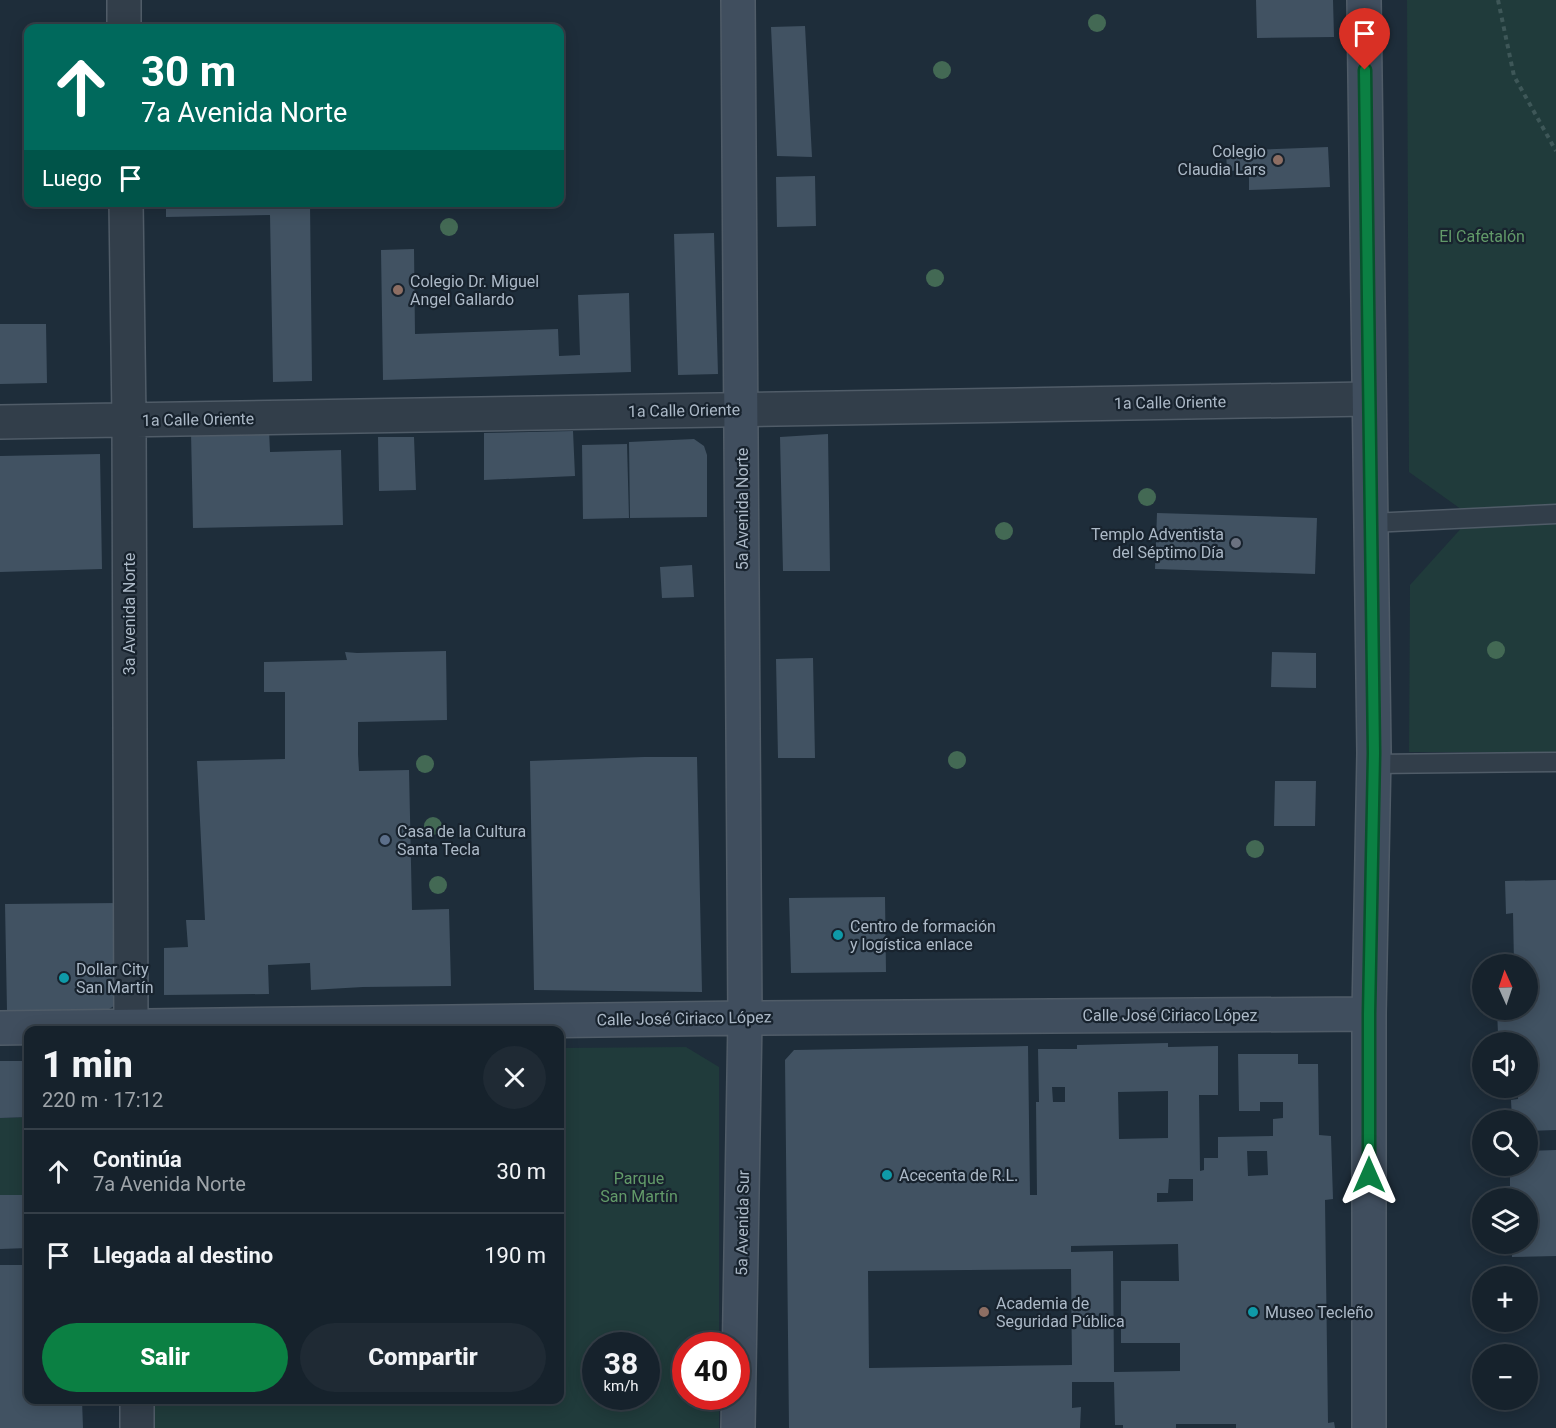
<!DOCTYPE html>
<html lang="es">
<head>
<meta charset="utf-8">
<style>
  body { margin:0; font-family:Roboto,sans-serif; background:#1f2a34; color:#f1f3f6; height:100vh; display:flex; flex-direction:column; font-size:22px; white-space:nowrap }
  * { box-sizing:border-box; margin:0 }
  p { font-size:20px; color:#9ea4a9 }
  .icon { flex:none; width:33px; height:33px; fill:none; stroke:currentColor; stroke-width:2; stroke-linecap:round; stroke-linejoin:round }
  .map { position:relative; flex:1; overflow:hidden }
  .sheet { position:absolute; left:24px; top:1026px; width:540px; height:378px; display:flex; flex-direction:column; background:#16222c; border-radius:12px; box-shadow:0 3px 15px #0003,0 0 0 2px #353f48 }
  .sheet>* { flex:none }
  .hud { position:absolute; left:24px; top:24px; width:540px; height:183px; border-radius:12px; box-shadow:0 3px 15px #0003,0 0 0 2px #353f48; background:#00695c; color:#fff; overflow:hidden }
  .needle { width:39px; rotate:357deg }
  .tools { position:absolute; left:1472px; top:954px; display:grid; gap:12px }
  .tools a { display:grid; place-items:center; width:66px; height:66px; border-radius:50%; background:#16222c; box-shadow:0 3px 15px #0003,0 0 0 2px #353f48; font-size:30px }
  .speed { position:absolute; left:582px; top:1332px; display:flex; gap:12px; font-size:30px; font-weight:700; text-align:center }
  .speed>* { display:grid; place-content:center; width:78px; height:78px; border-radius:50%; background:#16222c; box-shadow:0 3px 15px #0003,0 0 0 2px #353f48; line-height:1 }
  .speed small { font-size:15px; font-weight:400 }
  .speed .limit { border:9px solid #d22; background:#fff; color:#111 }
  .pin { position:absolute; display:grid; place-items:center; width:51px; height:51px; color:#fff; margin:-62px -26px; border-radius:50% 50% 50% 0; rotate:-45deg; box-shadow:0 0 6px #0007 }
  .pin .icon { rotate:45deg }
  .me { position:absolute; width:66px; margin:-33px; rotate:0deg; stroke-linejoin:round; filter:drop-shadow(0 0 4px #0008) }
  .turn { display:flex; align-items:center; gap:21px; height:126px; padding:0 18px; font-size:27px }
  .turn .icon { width:78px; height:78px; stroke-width:2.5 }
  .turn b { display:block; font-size:42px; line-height:51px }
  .then { display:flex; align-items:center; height:57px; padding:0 18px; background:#0003; gap:12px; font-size:22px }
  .round { display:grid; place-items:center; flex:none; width:63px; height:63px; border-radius:32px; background:#1f2a34 }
  .overview { display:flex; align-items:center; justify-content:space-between; height:102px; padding:0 18px }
  h1 { font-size:36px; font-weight:800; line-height:45px }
  .cta { display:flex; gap:12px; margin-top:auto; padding:12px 18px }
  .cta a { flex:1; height:69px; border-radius:36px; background:#0b8043; color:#fff; font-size:24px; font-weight:800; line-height:69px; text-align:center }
  .cta a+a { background:#1f2a34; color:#f1f3f6 }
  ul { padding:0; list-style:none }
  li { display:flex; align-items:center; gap:18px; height:84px; padding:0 18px; border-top:2px solid #353f48 }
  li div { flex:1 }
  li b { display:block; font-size:22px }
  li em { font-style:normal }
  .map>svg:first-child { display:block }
  .green { fill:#203b3b; fill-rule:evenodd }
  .building { fill:#415262; fill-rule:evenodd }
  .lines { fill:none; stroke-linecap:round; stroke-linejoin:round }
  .lane-casing { stroke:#505c68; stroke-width:21 }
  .street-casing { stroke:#505c68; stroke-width:36 }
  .secondary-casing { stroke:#505c68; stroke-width:36 }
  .path { stroke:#3e5758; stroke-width:4; stroke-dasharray:4.5 4.5; stroke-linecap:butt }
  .lane { stroke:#323e4a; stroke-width:18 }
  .street { stroke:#323e4a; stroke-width:33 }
  .secondary { stroke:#404e5e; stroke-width:33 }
  .tree { fill:#436954 }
  .route-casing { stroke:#07532c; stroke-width:15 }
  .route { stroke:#0b8043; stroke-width:10 }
  .education-dot { fill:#8d6e63; stroke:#18232e; stroke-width:2 }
  .worship-dot { fill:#6b7280; stroke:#18232e; stroke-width:2 }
  .service-dot { fill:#5c6f8a; stroke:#18232e; stroke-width:2 }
  .culture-dot { fill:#0f9aa8; stroke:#18232e; stroke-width:2 }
  .labels { text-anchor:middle; stroke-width:4.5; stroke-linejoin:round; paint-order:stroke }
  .poi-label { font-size:16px; fill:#acb9c7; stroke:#18232e; text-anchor:start }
  .park-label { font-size:16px; fill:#629a69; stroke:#18232e }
  .street-label { font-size:16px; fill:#acb9c7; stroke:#18232e }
</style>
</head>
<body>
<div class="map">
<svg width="1556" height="1428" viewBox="0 0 1556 1428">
  <rect width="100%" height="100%" fill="#1e2d3a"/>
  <!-- green -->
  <path class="green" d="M1407 0H1556V752H1409L1410 585 1465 524V512L1409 472Z
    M686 1047 719 1067V1345L686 1346V1396L719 1397V1428H155L154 1400H560V1048ZM596 1346H646V1396H596Z
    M28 1117V1195H0V1118Z"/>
  <!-- building -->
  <path class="building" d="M1256 0H1333L1334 37 1257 38Z
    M805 26 812 157 777 156 771 27Z
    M1328 147 1330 187 1249 190V170L1227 171 1226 151Z
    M815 176 816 226 777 227 776 177Z
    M166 202H310L312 381 273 382 270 215 166 217Z
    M714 233 718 374 678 375 674 234Z
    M414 249 415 334 558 329 559 356 580 355 578 295 629 293 631 372 383 380 381 250Z
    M0 324H46L47 383 0 384Z
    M269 430 270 452 341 450 343 525 193 528 191 432Z
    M573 431 575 476 484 480V433Z
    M828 434 830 571H783L780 437Z
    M378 437H414L416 490 379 491Z
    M694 439 704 446 707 455V517L630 518 629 442Z
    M627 444 629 518 583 519 582 445Z
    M100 454 102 569 0 572V456Z
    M1157 513 1317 518 1315 574 1155 569Z
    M692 565 694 597 662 598 660 567Z
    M446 651 447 720 358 722V754L359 771 409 770 412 910 449 909 451 986 363 987 311 990 310 963 268 965 269 994 164 995V948L188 947 186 920H205L197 761 285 759V692H264V662L347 660 345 652 357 653Z
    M1272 652 1316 653V688L1271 687Z
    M813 658 815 758H778L776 659Z
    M644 757H697L702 992 534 990 530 761Z
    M1275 781H1316L1315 826H1274Z
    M1556 880V1130L1527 1131V1120H1512L1511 1100 1518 1099V1088H1527V1042H1517V1034H1498L1497 1010H1527V964H1514L1513 913 1506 914 1505 881Z
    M885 897 886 972 791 973 789 898Z
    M120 903 122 1001 109 1009 7 1011 5 904Z
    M1168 1043V1047L1218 1046V1095H1199L1200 1171 1204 1170V1158H1218V1137L1273 1136V1119L1283 1118V1102H1260V1111H1239L1238 1054H1298V1064H1318L1319 1135 1331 1136 1333 1199 1325 1200 1328 1423 1334 1422 1335 1428H1236V1424H1176V1428H1123V1425H1115L1114 1382H1072V1408L1081 1407 1080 1428H789L785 1060 794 1050 1028 1046 1030 1195H1037L1036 1102H1039L1038 1049H1077V1045ZM1052 1087H1065V1102H1053ZM1168 1091V1138L1119 1139 1118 1092ZM1247 1151H1267L1268 1175 1248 1176ZM1169 1179H1193V1201L1157 1202V1193H1168ZM1178 1244 1179 1281H1121V1343H1180V1371L1114 1372 1113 1251 1071 1252V1246ZM1071 1269 1072 1365 869 1368 868 1271Z
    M0 1061H28V1117L0 1118Z
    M1556 1150V1256L1512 1257V1244H1527V1198H1505V1186H1510V1166H1527V1151Z
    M0 1195H28V1248L0 1249Z
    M0 1265H28V1400H82L83 1428H0Z"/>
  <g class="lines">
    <!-- lane casing -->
    <g class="lane-casing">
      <path id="lane" d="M1371 523 1556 514
        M1374 764 1556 762"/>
    </g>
    <!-- street casing -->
    <g class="street-casing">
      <path id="street" d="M124 0V28
        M126 202 129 420 131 1030
        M0 422 1368 399
        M137 1400V1428"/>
    </g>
    <!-- secondary casing -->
    <g class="secondary-casing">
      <path id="secondary" d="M1364 0 1374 753 1369 1014V1428
        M0 1028 745 1018 1369 1014
        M738 1428 745 1018 738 0"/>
    </g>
    <!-- path -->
    <path class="path" d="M1498 0 1514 76 1556 151"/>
    <!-- lane -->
    <use href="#lane" class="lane"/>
    <!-- street -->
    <use href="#street" class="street"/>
    <!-- secondary -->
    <use href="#secondary" class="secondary"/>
  </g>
  <!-- trees -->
  <g class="tree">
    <circle cx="1097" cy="23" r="9"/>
    <circle cx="942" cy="70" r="9"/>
    <circle cx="449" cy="227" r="9"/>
    <circle cx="935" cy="278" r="9"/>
    <circle cx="1147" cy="497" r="9"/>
    <circle cx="1004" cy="531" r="9"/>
    <circle cx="1496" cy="650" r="9"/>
    <circle cx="957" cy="760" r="9"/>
    <circle cx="425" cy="764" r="9"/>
    <circle cx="433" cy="826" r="9"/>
    <circle cx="1255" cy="849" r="9"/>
    <circle cx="438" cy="885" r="9"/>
  </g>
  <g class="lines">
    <!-- route casing -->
    <g class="route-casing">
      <path id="route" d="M1365 70 1374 753 1369 1014V1175"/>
    </g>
    <!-- route -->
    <use href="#route" class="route"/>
  </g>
  <!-- markers -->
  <g class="education-dot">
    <circle cx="1278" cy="160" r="6"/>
    <circle cx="398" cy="290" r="6"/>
    <circle cx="984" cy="1312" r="6"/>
  </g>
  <circle class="worship-dot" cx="1236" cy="543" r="6"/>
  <circle class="service-dot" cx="385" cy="840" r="6"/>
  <g class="culture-dot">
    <circle cx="838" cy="935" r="6"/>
    <circle cx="64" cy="978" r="6"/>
    <circle cx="887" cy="1175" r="6"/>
    <circle cx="1253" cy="1312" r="6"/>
  </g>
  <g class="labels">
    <!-- poi labels -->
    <g class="poi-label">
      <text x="1266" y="157" text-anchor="end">Colegio<tspan x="1266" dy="18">Claudia Lars</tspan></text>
      <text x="410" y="287">Colegio Dr. Miguel<tspan x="410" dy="18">Angel Gallardo</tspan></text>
      <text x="1224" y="540" text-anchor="end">Templo Adventista<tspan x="1224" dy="18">del Séptimo Día</tspan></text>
      <text x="397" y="837">Casa de la Cultura<tspan x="397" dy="18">Santa Tecla</tspan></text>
      <text x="850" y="932">Centro de formación<tspan x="850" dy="18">y logística enlace</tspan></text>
      <text x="76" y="975">Dollar City<tspan x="76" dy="18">San Martín</tspan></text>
      <text x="899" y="1181">Acecenta de R.L.</text>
      <text x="996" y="1309">Academia de<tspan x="996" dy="18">Seguridad Pública</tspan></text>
      <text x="1265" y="1318">Museo Tecleño</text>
    </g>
    <!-- park labels -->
    <g class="park-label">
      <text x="1482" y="242">El Cafetalón</text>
      <text x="639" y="1184">Parque<tspan x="639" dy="18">San Martín</tspan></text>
    </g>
    <!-- street labels -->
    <g class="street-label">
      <text transform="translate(1170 402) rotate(-1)" y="6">1a Calle Oriente</text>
      <text transform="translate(684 410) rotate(-1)" y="6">1a Calle Oriente</text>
      <text transform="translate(198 419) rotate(-1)" y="6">1a Calle Oriente</text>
      <text transform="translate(742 509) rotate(-90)" y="6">5a Avenida Norte</text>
      <text transform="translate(129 614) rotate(-90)" y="6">3a Avenida Norte</text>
      <text x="1170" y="1021">Calle José Ciriaco López</text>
      <text transform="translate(684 1018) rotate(-1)" y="6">Calle José Ciriaco López</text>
      <text transform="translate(742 1223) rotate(-89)" y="6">5a Avenida Sur</text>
    </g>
  </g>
</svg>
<div class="tools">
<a><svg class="needle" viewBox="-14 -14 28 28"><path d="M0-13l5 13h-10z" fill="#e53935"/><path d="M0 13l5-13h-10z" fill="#9ea4a9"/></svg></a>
<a><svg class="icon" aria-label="sound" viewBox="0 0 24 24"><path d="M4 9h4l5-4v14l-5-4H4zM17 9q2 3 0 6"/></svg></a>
<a><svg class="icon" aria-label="search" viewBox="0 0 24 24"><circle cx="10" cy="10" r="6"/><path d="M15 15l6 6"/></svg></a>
<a><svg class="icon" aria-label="layers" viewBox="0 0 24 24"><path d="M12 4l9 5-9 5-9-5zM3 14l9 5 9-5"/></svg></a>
<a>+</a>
<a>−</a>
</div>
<div class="speed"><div>38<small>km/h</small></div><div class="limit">40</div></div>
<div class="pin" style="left:1365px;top:70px;background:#d93025"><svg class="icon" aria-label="arrive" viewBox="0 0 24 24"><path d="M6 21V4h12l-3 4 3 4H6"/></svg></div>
<svg class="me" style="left:1369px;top:1175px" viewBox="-20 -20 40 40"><path d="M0-17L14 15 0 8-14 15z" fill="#0b8043" stroke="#fff" stroke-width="4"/></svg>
<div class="hud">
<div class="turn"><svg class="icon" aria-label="ahead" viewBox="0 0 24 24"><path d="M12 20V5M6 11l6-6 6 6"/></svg><div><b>30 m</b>7a Avenida Norte</div></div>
<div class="then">Luego<svg class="icon" aria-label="arrive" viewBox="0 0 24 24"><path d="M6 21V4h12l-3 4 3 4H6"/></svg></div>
</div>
<section class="sheet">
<div class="overview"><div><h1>1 min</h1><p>220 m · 17:12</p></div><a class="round"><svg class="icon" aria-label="close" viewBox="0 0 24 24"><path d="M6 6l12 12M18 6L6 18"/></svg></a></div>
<ul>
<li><svg class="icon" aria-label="ahead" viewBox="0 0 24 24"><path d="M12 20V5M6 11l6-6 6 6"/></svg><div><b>Continúa</b><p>7a Avenida Norte</p></div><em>30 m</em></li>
<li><svg class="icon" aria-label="arrive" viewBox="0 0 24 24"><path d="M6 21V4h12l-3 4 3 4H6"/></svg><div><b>Llegada al destino</b></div><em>190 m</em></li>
</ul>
<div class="cta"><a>Salir</a><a>Compartir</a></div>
</section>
</div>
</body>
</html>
